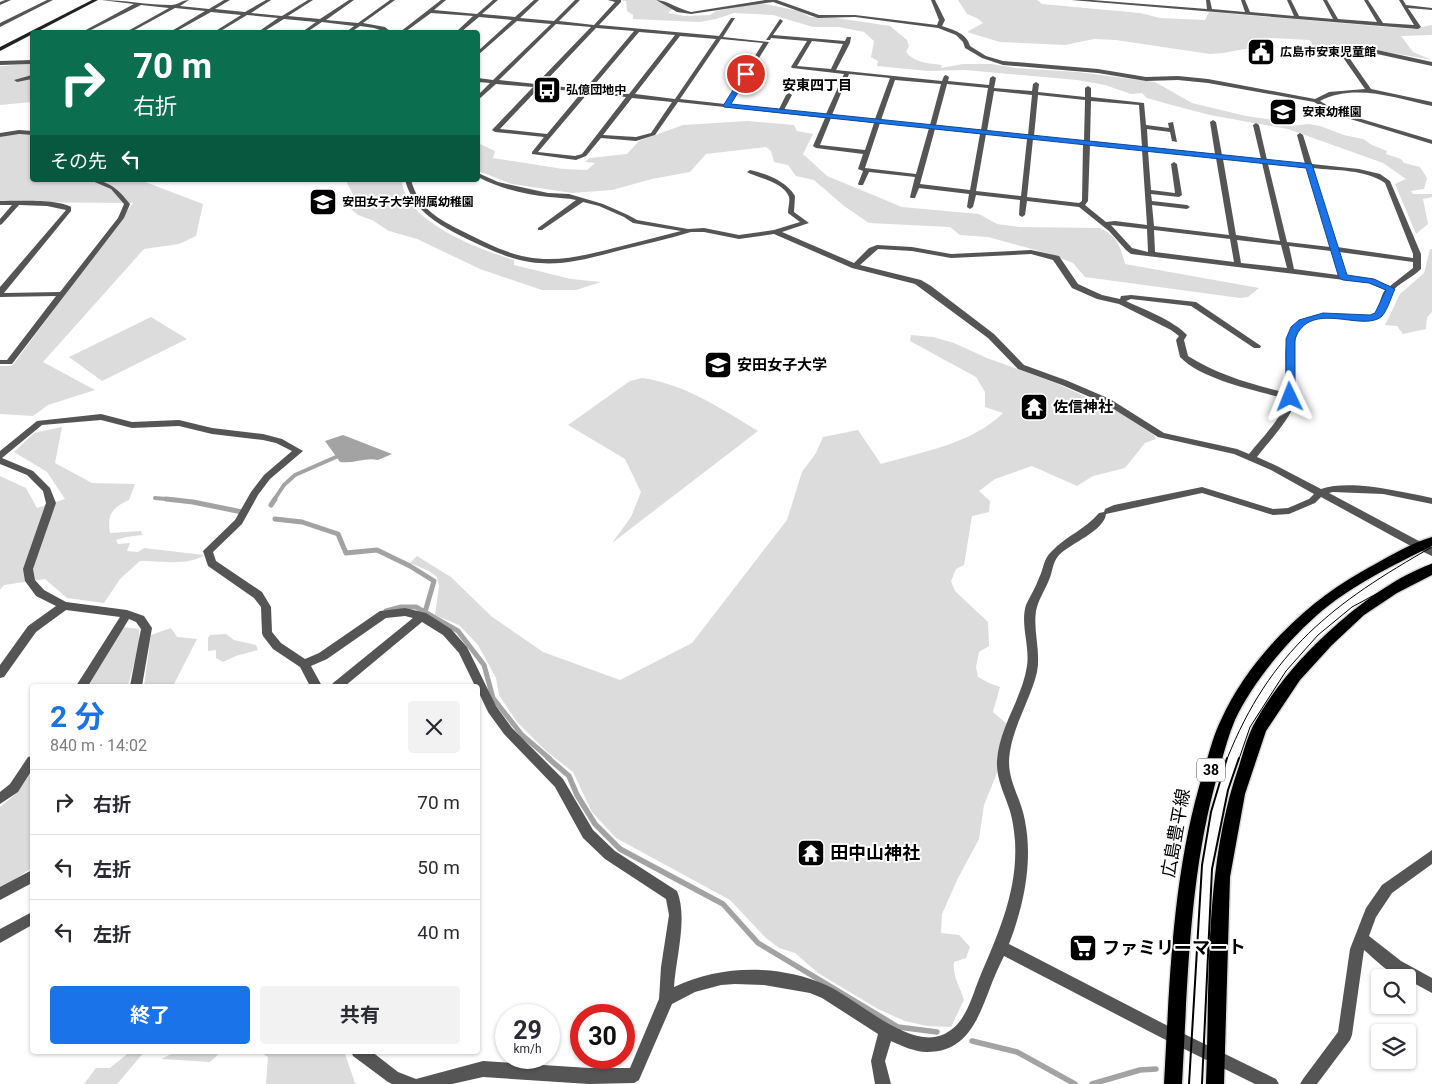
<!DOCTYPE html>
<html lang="ja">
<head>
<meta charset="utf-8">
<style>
  body { margin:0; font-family:Roboto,"Noto Sans JP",sans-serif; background:#f2f2f3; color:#2b2b33; height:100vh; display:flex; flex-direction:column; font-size:19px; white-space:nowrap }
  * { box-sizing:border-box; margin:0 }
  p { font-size:16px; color:#7c7c81 }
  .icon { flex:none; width:28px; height:28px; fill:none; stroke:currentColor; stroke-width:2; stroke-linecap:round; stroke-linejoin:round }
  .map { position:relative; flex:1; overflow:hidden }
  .sheet { position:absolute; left:30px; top:684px; width:450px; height:370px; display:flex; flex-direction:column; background:#fff; border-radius:5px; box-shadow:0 1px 4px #0004 }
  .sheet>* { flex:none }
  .banner { position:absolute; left:30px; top:30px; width:450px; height:152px; border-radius:5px; box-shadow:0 1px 4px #0004; background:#0b6e4f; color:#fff; overflow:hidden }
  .fabs { position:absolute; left:1371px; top:969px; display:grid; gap:10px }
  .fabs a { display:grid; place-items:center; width:45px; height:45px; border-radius:5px; background:#fff; box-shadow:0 1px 4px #0004; font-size:25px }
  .speed { position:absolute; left:495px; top:1004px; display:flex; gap:10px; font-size:25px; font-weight:700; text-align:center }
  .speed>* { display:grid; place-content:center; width:65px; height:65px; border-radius:50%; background:#fff; box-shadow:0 1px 4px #0004; line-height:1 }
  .speed small { font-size:12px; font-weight:400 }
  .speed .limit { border:8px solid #d22; background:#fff; color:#111 }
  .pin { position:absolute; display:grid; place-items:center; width:42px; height:42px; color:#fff; margin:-21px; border:2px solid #fff; border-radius:50%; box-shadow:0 1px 5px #0007 }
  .me { position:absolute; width:55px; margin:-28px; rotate:358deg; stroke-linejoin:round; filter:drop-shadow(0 0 4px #0008) }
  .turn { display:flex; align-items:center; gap:18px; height:105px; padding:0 20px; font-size:22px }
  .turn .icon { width:65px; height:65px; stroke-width:2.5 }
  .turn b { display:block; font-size:35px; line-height:42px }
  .then { display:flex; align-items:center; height:48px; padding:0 20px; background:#0003; gap:10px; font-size:19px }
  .round { display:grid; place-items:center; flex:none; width:52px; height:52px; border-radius:5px; background:#f2f2f3 }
  .overview { display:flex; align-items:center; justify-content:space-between; height:85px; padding:0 20px }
  h1 { font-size:30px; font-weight:700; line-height:38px; color:#1a73e8 }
  .button { display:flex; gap:10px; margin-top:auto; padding:10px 20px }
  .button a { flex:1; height:58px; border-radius:5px; background:#1a73e8; color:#fff; font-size:20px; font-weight:700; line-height:58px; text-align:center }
  .button a+a { background:#f2f2f3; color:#2b2b33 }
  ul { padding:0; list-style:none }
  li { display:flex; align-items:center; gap:15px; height:65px; padding:0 20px; border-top:1px solid #e1e1e2 }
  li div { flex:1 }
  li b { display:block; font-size:19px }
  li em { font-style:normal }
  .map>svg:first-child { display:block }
  .green { fill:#dcdcdc }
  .water { fill:#a3a3a3 }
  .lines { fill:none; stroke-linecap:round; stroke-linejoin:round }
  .stream-far2 { stroke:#a3a3a3; stroke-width:4 }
  .stream-far1 { stroke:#a3a3a3; stroke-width:5 }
  .stream { stroke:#a3a3a3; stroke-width:5.5 }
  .primary-casing { stroke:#dbdbdb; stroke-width:3 }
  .street { fill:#555; fill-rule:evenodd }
  .secondary { fill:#222; fill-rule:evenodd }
  .primary { fill:#000; fill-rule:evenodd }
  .tram-far1 { stroke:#000; stroke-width:1 }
  .tram { stroke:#000; stroke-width:2 }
  .route { fill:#1a73e8; stroke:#114b97 }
  .labels { text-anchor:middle; stroke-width:4; stroke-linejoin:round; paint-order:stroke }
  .far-poi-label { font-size:12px; font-weight:bold; fill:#000; stroke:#fff; text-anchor:start }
  .far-neighbourhood-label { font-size:14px; font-weight:bold; fill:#000; stroke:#fff }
  .shield { fill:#fff; stroke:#4c4c4c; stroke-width:1 }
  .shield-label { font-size:14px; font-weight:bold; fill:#000 }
  .poi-label { font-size:15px; font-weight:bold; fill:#000; stroke:#fff; text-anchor:start }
  .near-street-label { font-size:18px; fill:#000; stroke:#fff }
  .near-poi-label { font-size:18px; font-weight:bold; fill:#000; stroke:#fff; text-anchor:start }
</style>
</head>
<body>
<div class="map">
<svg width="1432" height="1084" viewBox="0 0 1432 1084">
  <rect width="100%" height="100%" fill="#fff"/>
  <!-- green -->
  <path class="green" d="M618 0H655L672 9 668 13 684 16 710 15 716 11 761 3 799 11 810 17 837 18 890 26 907 40 909 46 906 52C915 63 928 63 942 65L941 68 963 64H992L1015 68 1078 72 1155 82 1192 103 1246 116 1274 120 1290 126 1309 124 1320 126 1344 135 1363 139 1372 145 1387 151 1386 154 1401 159 1404 163 1420 167 1427 178 1424 189 1411 191 1413 194H1432V197L1423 199 1428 224 1416 234 1395 184 1406 179 1383 163 1288 129 1210 115 1168 104 1147 98 1142 93 1131 94 1105 85 1077 80 965 70 928 71 877 66 878 61 871 57 874 41 864 32 839 27H813L773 15 734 13 716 19 699 22 633 19V15L627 11 626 1Z
    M958 0H1037L1042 4 1140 13 1160 18 1205 20 1209 12 1412 29 1432 25V35L1401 36 1413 52 1432 60 1370 49 1351 48 1340 53 1315 50 1310 40 1268 38 1256 47 1223 53 1210 54 1116 40 1094 39 1065 45 1000 42 967 32 983 23 977 18 967 14Z
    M32 64V102L0 105V66Z
    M747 121 794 125 797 131 813 134 803 154 827 176 902 207 979 214 997 224 1019 227 1100 228C1118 237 1120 246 1125 264L1259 288 1248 297 1240 298 1085 277 1073 263 1050 254 988 237 960 235 950 227 869 223 844 206 814 180 796 176 788 165 774 162 771 151 766 147 706 154 690 172 652 179 612 190 572 193 512 184 478 171V143L495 151 493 158 563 169 587 170 595 163 585 162 590 158 627 154 639 141 683 125Z
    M15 134 32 135V180H140L203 204 196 236 179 244 144 249 43 362 95 390 48 405 33 416 0 414V366H12L133 203 0 202V137Z
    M349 180H402C404 222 479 249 514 260V265L571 279 601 282 576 290H542L480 269 417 239 389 231 372 220 358 215 351 209 354 196 347 183Z
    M1430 249H1432V312L1427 317 1426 329 1403 334 1397 326 1385 325 1400 294 1424 273Z
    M151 317 187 339 102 381 69 357Z
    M911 335 933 337 954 343 987 358 1058 384 1119 412 1154 435 1156 439 1145 443 1125 468 1093 476 1077 486 1032 466 995 479 979 491 990 501 989 512 972 516 964 565 956 569 951 581 955 591 988 622 989 646 979 652 976 667 978 677 989 683 1000 687 993 712 1007 724 997 773 984 805 979 839 958 878 942 914 941 933 959 935 970 947 966 958 954 962C952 975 960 987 964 1000L951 1027 927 1026 905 1021 878 1009 818 973 795 953 779 948 766 938 730 900 616 838 592 812 573 772 546 751 517 722 499 695 496 678 478 645 459 625 435 615 439 586 437 577 429 571 410 563 417 556 451 577 491 616 543 652 620 680 692 643 787 520 802 472 816 453 823 437 858 430 881 464C921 452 972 444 1003 413L985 407V392L976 377 910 341Z
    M642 378C685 384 722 409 758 431L612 543 631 517 641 492 625 459 568 425 630 381Z
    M62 427 55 463 92 483 135 484 129 500C112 508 107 514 110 533L141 531 142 535 126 537 116 540 118 544 130 543 127 551 138 552 144 548 204 555C191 566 157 561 140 561L120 579 104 603 67 598 45 579 4 585 0 590V476L26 488 37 508 65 499 47 472 14 452 34 433Z
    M123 627 139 629V645L128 686H86Z
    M171 628 177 637 197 639 173 686H144L151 635Z
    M226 634 234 640 256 645 258 650 236 656 223 662 216 658V650L208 651V638L210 635Z
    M32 771V868L0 889V807L18 792Z
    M131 1051H145L117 1084H84L96 1068H110Z
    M178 1051H222L210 1062 161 1059Z
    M259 1051H344L355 1083 358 1084H266L268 1057Z"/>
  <!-- water -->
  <path class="water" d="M343 435 392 454 378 460C366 457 353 464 340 462L325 441Z"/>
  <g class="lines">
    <!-- stream-far2 -->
    <path class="stream-far2" d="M155 498 178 500
      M274 500 284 485 295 475 336 457"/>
    <!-- stream-far1 -->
    <path class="stream-far1" d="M166 499 193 502 242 512
      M271 505 275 499
      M275 519 302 522 338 534 346 553 377 550 410 566 434 581 425 612
      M386 611 401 607H416L458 631 484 665 493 698 522 735 550 759"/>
    <!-- stream -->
    <path class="stream" d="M548 758 569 776 577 795 595 824 620 849 723 904 758 943 898 1027 937 1032
      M972 1041 1017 1052 1075 1084
      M1092 1084 1140 1070 1156 1069"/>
    <!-- primary casing -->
    <g class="primary-casing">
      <path id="primary" d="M1432 537V546C1392 566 1350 586 1316 616 1285 644 1253 682 1235 720 1228 736 1224 753 1219 770 1189 872 1188 979 1182 1084H1164C1170 979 1172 872 1204 770 1209 754 1213 736 1221 720 1248 660 1304 604 1361 572 1383 560 1408 544 1432 537Z
        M1432 564V575L1397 593 1364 615 1332 645 1300 680 1266 731 1245 794 1230 877 1224 1084H1206C1210 979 1204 866 1239 766 1243 753 1247 738 1253 726 1271 691 1304 653 1334 627 1358 605 1400 574 1432 564Z"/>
    </g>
    <!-- street -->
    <path class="street" d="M5 0H11L0 5V2Z
      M47 0H53L0 27V23Z
      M101 0C124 0 148 5 171 5 178 5 182 0 189 0L180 6 209 9 224 0H230L215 9 245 12 266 0H271L251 13 282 16 308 0H313L288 16 320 19 349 0H354L326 20 358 23 390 0H395L363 23 385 27 391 32H386L374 28 360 26 351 32H346L354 26 322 22 307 32H302L316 22 284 19 263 32H258L278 18 247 15 219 32H214L241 15 211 12 175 32H170L205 11 175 8 131 32H126L169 8 141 5 87 32H82L134 4Z
      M441 0H446L434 10 477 14 493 0H498L482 14 515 17 534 0H539L520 18 554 21 575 0H580L559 21 594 25 615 2 608 0H621V2L599 25 719 36 731 18H735L723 37 769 42 730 104 779 109 786 95 789 93 792 95 784 110 826 114 844 74 792 68 791 67 807 41 771 38 770 40H766L780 19 783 21 773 35 845 41 847 37H851L850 43 836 70 942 81 944 76 946 75 949 77 948 81 989 85 990 78 993 76 996 78 994 88 1032 91 1033 84 1036 82 1039 84 1038 92 1085 97V88L1088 86 1091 88V97L1144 103 1146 125 1169 128 1168 123 1173 122 1177 142 1172 141 1170 132 1147 129 1148 147 1215 154 1210 122 1213 120 1216 122 1222 155 1261 159 1253 125 1256 123 1259 125 1267 160 1305 164 1297 135 1300 133 1303 135 1312 164 1359 169 1380 174 1390 181 1421 254V269C1412 278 1398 283 1391 293 1384 301 1387 313 1377 319 1357 328 1320 305 1300 329 1288 345 1299 385 1294 404 1291 418 1266 445 1257 457L1277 466 1321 489C1351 479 1401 492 1432 498V504L1383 494 1333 492 1329 493 1432 548V556L1409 545 1321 497 1315 503 1289 514 1273 515 1202 493 1106 514C1104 531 1071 543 1059 555 1052 563 1053 571 1049 580 1045 590 1038 600 1036 611 1033 631 1041 651 1037 672 1030 702 1010 730 1009 762 1009 783 1022 801 1025 821 1033 862 1024 905 1009 944L1170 1027 1276 1079 1279 1084H1255L1160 1037 1004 956C999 966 994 977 990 988 978 1019 967 1052 927 1052 915 1052 902 1046 891 1041L885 1061 891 1084H875L871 1061 878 1034 822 998 810 993 764 985 735 984 721 985 695 992 672 1004 639 1080 634 1083 589 1084 483 1077 452 1084H392L388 1082 353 1056 351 1051H371L398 1072 416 1079 483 1061 589 1068H630L659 999 661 967 669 915 666 899 605 859 583 838 555 787 504 734 488 712 478 691V686H475L459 653 443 635 422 622 345 686H331L333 683 413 618 405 616 386 618 327 659 311 666 322 686H310L300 667 273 649 263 636 262 633 261 607 254 598 208 566 203 551 235 520 251 492 264 475 292 451 276 443 263 440 212 434 179 426 132 428 101 420 42 425 2 458 33 471 50 488 56 503 33 569 35 580 44 590 66 602 127 610 144 616 152 628 142 686H130L141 629 136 622 129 619 88 686H76L120 617 66 610 36 632 4 677 0 678V665L28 626 56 606 36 596 25 581 23 569 46 503 43 491 27 475 0 464V451L37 421 101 414 132 422 179 420 212 428 263 434 282 439 303 451 270 479 258 495 242 524 213 552 216 561 262 592 271 607 272 632 281 643 305 659 319 653 380 611 405 608 426 613 451 629 467 647 496 706 512 728 563 779 593 830 615 851 677 891C688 917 676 958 674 987 721 965 777 964 826 985 856 998 908 1049 942 1035 965 1026 971 999 979 979 998 934 1018 891 1015 841 1014 831 1013 821 1010 811 1005 795 996 779 997 761 999 727 1022 699 1027 666 1030 646 1020 624 1026 605 1030 596 1036 587 1039 578 1044 568 1043 559 1052 551 1066 536 1086 529 1099 513L1104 512 1105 509 1114 505 1202 487 1273 509 1288 508 1309 499 1314 494 1271 470 1234 454 1158 437 1104 403 1062 385 1018 369 988 338 915 284 852 268 774 234 739 239 704 232H691C668 239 644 244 621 250 591 258 561 267 530 262 505 258 482 246 459 235 434 222 413 209 405 180H411C419 209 438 219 464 232 484 242 505 253 527 257 557 263 586 255 614 248 637 242 659 237 681 231L633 223 624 217 599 206 583 202 542 230H538V228L576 200C567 198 559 198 549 197 525 195 499 188 478 177V173L498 182 548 193 569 194 603 204 628 215 637 220 688 229 704 228 739 235 774 230 800 222 788 213C788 208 790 202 789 197 784 182 757 178 747 172L750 170C767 174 786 181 795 196L794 212 809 223 782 232 854 263 869 248 877 245 912 247 951 254 1031 250 1059 256 1078 284 1102 295 1120 299 1121 296 1131 295 1196 302 1261 346 1260 348H1254L1191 306 1131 299 1126 301C1145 310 1173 320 1187 335L1184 340 1188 356C1218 375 1251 384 1286 393 1286 381 1284 349 1287 339 1295 311 1328 313 1351 315 1357 315 1368 318 1374 314 1380 309 1380 296 1385 290L1369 283 1131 254 1126 250 1109 231 1079 207 1027 201 1025 215 1022 217 1019 215 1020 200 976 195 973 207 970 209 967 207 969 194 919 188 915 198H911L910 197 915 177 869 172 863 185H859L858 184 863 171 858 169 863 154 816 148 813 146 825 118 678 102 655 135 636 141 601 138 586 156 576 160 532 154V152L544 137 495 132 492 130 533 87 496 84 478 100V95L490 83 478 82V78L493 80 551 24 517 21 478 55V51L512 20 479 17 461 32H456L473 16 431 13 405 32H400ZM556 24 591 27 536 84 499 80ZM596 28 634 31 585 89 542 85ZM639 32 675 35 629 94 590 90ZM680 36 716 39 675 99 635 94ZM721 39 763 43 725 104 680 99ZM812 41 843 44 831 69 797 66ZM849 74 890 78 875 119 832 115ZM895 80 941 84 930 125 881 120ZM947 84 988 88 981 130 936 125ZM539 88 582 92 547 134 500 129ZM994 91 1032 95 1028 135 987 131ZM588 93 626 97 582 154 575 156 538 152ZM1038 95 1085 100 1084 141 1034 136ZM632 98 672 102 651 133 636 137 603 135ZM1091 101 1139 105 1142 147 1090 141ZM831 118 874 123 865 150 820 145ZM880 123 929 128 916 174 865 168ZM935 129 980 134 970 190 920 184ZM986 134 1027 139 1021 196 976 191ZM1033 139 1083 144 1082 201 1079 203 1027 197ZM1090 145 1142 150 1147 225 1115 221 1106 222 1085 205 1088 201ZM1148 151 1216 158 1229 235 1154 226 1152 205 1187 209 1190 207 1187 205 1152 201 1151 194 1179 197 1182 195 1177 164 1174 162 1171 164 1175 193 1151 190ZM1223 159 1262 163 1280 241 1236 235ZM1268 164 1307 168 1330 247 1287 242ZM1313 168C1337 171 1365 169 1385 183L1413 254V258L1337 247ZM1111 225 1147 229 1148 252 1132 248ZM1154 230 1230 239 1234 262 1155 252ZM1237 240 1281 245 1287 268 1241 263ZM1289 246 1331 251 1338 275 1294 269ZM878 249 912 251 951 258 1031 254 1053 260 1072 288 1097 299 1119 304 1171 330 1179 336 1176 340 1180 357C1202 380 1255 390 1286 399 1285 415 1260 440 1249 454L1237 449 1164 433 1110 399 1068 381 1024 365 994 334 931 286 921 280 860 265ZM1339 252 1413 262V268L1390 286 1371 279 1346 276Z
      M656 0C667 0 678 9 691 12L765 0H777L819 15H855L937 25 939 20 931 0H935L945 20 942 26C953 30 967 33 970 46L986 56 1003 61 1098 69 1146 77 1178 76 1208 79 1315 99 1329 92 1365 89 1342 56 1346 50 1368 48 1432 62V66L1368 52 1350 53 1348 56 1371 89 1432 102V106C1396 98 1354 83 1320 101L1338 112 1432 140V144L1334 114 1314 102 1208 83 1178 80 1146 81 1098 73 1003 65 982 58 965 48 963 42 956 35 938 28 855 17 818 18 773 2 691 14 677 12Z
      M1071 0H1092L1207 9 1206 0H1210L1212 9 1245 12 1241 0H1245L1250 12 1294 16 1287 0H1291L1299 16 1333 19 1323 0H1327L1338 19 1377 22 1364 0H1368L1383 23 1414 25 1399 0H1403L1406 5 1432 8V10L1408 8 1421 27 1418 29Z
      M32 60V64L0 65V61Z
      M32 75V79L17 82 14 80Z
      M19 130 32 131V135L19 134 0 137V133Z
      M90 180C109 180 119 190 130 204L124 218 12 364H0V360H7L56 296 0 297V287L66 210 47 206 19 205 2 224 0 225V219L12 205H0V201C17 201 58 199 71 207V211L4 293 60 292 118 218 124 204 111 189Z
      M32 756V770L18 792 0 804V792L10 784 28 757Z
      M1432 850V864L1392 893 1376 917 1369 936 1401 961 1432 978V993L1408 980V978C1392 978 1375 959 1364 950L1352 1035 1350 1040 1317 1084H1300L1303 1079 1338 1032 1350 949 1366 908 1382 885Z
      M32 870V883L0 900V887Z
      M32 912V925L0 943V929Z"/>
    <!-- secondary -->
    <path class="secondary" d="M92 0H98L0 51V47Z"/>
    <!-- primary -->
    <use href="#primary" class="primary"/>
    <!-- tram-far1 -->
    <path class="tram-far1" d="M1227 759C1270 651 1333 603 1432 547
      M1239 759 1250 727 1286 671 1318 635 1352 607 1432 564"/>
    <!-- tram -->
    <path class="tram" d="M1189 1084 1202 865 1211 812 1227 758
      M1202 1084 1212 869 1228 790 1239 758"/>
  </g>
  <!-- route -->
  <path class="route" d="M746 72 749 74 731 104 1312 164 1347 275 1374 279 1395 289C1391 297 1387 312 1381 317 1361 332 1310 299 1295 339V397L1290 400 1286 399V339L1291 327 1299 320 1323 313 1370 315 1375 313 1386 290 1369 283 1343 280 1339 278 1306 168 724 107 723 106 743 74Z"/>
  <!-- icons -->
  <defs>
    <g id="civic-square" transform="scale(1.4375)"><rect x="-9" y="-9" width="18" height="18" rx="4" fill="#000" stroke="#fff"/><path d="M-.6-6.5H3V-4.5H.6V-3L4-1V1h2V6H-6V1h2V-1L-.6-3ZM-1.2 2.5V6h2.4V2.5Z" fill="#fff"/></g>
    <g id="bus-square" transform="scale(1.4375)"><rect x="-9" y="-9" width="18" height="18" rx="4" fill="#000" stroke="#fff"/><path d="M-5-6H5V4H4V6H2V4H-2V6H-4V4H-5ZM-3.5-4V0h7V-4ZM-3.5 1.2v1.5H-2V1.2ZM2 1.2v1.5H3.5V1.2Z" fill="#fff"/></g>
    <g id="school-square" transform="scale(1.4375)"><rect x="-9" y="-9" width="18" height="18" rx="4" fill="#000" stroke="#fff"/><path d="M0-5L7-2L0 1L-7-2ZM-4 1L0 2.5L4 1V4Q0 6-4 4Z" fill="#fff"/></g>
    <g id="university-square" transform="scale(1.4375)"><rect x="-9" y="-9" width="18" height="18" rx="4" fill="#000" stroke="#fff"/><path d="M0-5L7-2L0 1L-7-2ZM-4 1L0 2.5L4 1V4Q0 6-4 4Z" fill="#fff"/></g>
    <g id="temple-square" transform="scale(1.4375)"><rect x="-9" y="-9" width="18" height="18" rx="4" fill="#000" stroke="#fff"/><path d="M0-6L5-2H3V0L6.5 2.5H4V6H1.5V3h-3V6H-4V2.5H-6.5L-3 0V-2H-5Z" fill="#fff"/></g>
    <g id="supermarket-square" transform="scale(1.4375)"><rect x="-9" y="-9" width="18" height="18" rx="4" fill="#000" stroke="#fff"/><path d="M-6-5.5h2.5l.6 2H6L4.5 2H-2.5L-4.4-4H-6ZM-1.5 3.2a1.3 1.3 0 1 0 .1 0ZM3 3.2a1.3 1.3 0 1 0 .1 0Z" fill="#fff"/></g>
  </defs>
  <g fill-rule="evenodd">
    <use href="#civic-square" x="1261" y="52"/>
    <use href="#bus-square" x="547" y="90"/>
    <use href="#school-square" x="1283" y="112"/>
    <use href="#school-square" x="323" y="202"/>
    <use href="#university-square" x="718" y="365"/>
    <use href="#temple-square" x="1034" y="407"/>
    <use href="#temple-square" x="811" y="853"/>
    <use href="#supermarket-square" x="1083" y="948"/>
  </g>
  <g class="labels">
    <!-- far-poi labels -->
    <g class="far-poi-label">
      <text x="1280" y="56">広島市安東児童館</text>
      <text x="566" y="94">弘億団地中</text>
      <text x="1302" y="116">安東幼稚園</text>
      <text x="342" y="206">安田女子大学附属幼稚園</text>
    </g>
    <!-- far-neighbourhood labels -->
    <g class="far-neighbourhood-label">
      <text x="817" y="90">安東四丁目</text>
    </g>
    <!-- shield labels -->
    <rect class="shield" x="1197" y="758.5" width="28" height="23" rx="4"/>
    <g class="shield-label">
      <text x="1211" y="775">38</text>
    </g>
    <!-- poi labels -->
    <g class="poi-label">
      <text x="737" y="370">安田女子大学</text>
      <text x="1053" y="412">佐信神社</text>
    </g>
    <!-- near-street labels -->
    <g class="near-street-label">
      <text transform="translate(1176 833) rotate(-80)" y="6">広島豊平線</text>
    </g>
    <!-- near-poi labels -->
    <g class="near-poi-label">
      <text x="830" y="859">田中山神社</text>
      <text x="1102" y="954">ファミリーマート</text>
    </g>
  </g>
</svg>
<div class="fabs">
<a><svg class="icon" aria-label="search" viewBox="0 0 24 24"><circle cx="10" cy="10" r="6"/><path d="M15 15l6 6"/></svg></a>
<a><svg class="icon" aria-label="layers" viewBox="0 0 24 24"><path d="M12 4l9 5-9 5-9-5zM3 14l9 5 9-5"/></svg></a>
</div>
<div class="speed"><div>29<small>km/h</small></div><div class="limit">30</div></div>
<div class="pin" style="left:746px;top:74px;background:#d93025"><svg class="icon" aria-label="arrive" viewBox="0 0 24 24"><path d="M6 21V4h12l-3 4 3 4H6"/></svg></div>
<svg class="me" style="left:1290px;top:397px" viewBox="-20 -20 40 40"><path d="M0-17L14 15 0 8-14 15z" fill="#1a73e8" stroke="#fff" stroke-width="4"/></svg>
<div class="banner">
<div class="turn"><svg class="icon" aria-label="right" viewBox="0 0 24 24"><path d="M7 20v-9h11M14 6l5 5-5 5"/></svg><div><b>70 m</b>右折</div></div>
<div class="then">その先<svg class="icon" aria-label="left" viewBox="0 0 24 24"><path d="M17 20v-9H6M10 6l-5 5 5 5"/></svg></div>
</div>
<section class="sheet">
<div class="overview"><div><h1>2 分</h1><p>840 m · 14:02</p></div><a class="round"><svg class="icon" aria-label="close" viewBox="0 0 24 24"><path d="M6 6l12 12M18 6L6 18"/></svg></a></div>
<ul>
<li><svg class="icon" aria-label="right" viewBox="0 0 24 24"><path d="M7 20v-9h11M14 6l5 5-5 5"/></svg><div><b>右折</b></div><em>70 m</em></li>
<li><svg class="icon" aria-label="left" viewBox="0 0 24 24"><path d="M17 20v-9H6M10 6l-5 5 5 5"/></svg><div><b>左折</b></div><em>50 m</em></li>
<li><svg class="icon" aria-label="left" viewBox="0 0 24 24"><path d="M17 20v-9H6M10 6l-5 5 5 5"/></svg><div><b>左折</b></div><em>40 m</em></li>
</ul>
<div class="button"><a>終了</a><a>共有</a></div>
</section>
</div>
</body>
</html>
